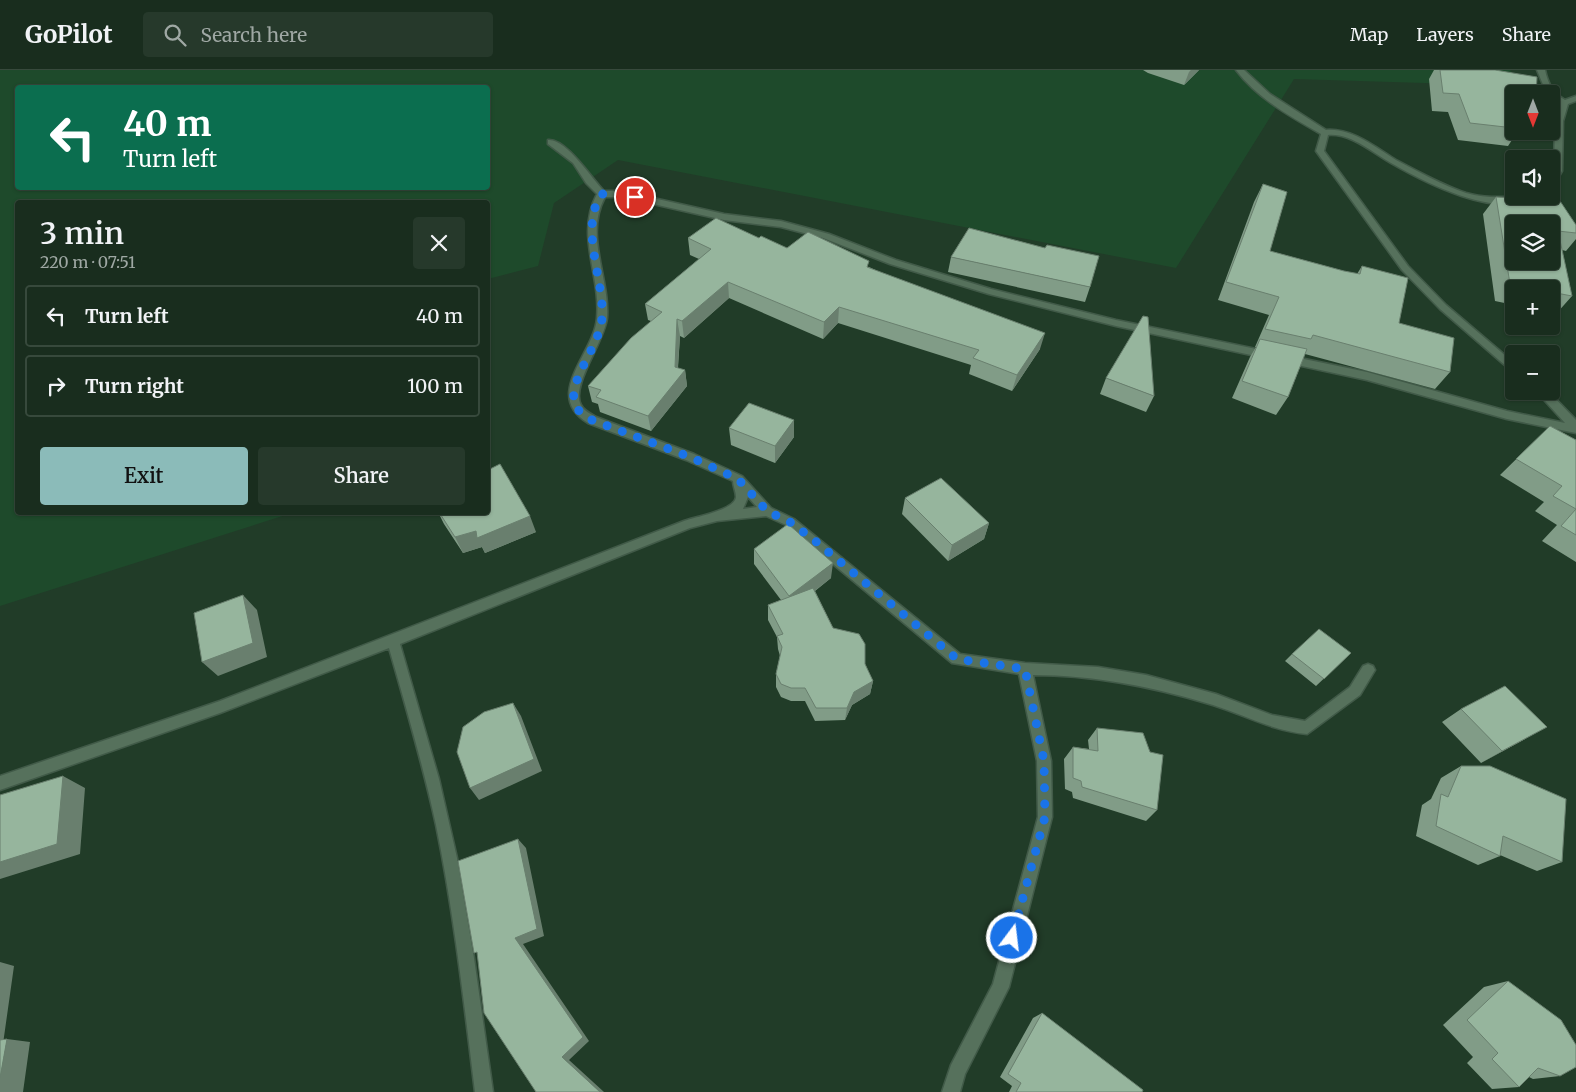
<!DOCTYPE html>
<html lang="en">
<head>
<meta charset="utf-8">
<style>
  body { margin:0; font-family:Merriweather,serif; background:#26392b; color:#f1f3f6; height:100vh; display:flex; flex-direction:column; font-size:19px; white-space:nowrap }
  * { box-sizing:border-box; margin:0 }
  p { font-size:16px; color:#9fa8a4 }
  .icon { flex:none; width:28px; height:28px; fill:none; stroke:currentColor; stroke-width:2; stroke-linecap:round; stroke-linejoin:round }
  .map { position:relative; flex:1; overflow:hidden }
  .panel { position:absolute; left:15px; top:130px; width:475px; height:315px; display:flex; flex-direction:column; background:#192d1e; border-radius:5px; box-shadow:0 1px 4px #0004,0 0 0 1px #37493c }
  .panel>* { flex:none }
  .banner { position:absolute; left:15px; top:15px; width:475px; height:105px; border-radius:5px; box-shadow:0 1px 4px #0004,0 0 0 1px #37493c; background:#0b6e4f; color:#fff; overflow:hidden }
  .needle { width:32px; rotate:180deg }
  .tools { position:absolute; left:1505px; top:15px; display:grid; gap:10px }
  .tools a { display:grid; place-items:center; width:55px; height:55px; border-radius:5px; background:#192d1e; box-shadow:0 1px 4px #0004,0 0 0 1px #37493c; font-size:25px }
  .pin { position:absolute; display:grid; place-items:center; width:42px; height:42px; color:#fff; margin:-21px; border:2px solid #fff; border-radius:50%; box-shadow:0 1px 5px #0007 }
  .me { position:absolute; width:55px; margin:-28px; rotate:15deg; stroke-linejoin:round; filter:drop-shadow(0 0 4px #0008) }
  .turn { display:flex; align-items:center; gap:18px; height:105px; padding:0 25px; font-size:22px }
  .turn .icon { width:65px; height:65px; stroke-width:2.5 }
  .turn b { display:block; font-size:35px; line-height:42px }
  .round { display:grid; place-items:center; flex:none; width:52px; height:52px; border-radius:5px; background:#26392b }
  .headline { display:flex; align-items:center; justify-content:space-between; height:85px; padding:0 25px }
  h1 { font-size:30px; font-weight:600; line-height:38px }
  .primary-button { display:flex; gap:10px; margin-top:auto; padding:10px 25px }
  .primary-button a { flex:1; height:58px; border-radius:5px; background:#8bbbb9; color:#111; font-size:20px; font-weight:600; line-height:58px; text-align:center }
  .primary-button a+a { background:#26392b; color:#f1f3f6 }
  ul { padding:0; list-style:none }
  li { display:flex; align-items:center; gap:15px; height:62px; margin:0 10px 8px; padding:0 15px; border:2px solid #37493c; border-radius:5px }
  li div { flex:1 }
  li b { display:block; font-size:19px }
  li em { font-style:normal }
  header { display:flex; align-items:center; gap:30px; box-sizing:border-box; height:70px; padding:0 25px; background:#192d1e; border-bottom:1px solid #37493c }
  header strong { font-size:24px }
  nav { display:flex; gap:28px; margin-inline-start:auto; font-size:18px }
  .search { width:350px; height:45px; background:#26392b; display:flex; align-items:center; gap:12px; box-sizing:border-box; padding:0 18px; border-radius:5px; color:#9fa8a4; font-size:19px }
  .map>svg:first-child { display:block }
  .green { fill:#1e4a2b; fill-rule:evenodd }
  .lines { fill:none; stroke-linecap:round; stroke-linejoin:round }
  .minor-casing { stroke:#415a48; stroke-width:3 }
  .minor { fill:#56715c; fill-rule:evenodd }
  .wall { fill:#819c87 }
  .shaded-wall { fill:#697f6e }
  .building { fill:#96b59d; stroke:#697f6e; fill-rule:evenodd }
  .route { stroke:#1a73e8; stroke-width:9; stroke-dasharray:0 16.2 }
</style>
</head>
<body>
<header>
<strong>GoPilot</strong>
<div class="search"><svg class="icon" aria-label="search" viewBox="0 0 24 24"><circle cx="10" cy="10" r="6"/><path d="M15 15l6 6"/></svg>Search here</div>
<nav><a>Map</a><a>Layers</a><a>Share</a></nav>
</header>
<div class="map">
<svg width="1576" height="1022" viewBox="0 0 1576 1022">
  <rect width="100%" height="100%" fill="#213c28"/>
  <!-- green -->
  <path class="green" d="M0 0H1510L1522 16 1294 9 1176 198 618 90 554 133 538 196 488 209V132H18V442L292 443 0 536ZM18 18H488V118H18Z"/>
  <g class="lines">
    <!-- minor casing -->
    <g class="minor-casing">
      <path id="minor" d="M1236 0H1244L1270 24 1326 60C1352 58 1375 77 1396 90 1419 102 1442 115 1466 123 1490 130 1511 126 1535 126 1499 151 1424 112 1391 93 1373 83 1351 63 1328 65L1324 81 1408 196 1446 235 1514 293V303L1440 239 1402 200 1316 81 1321 64C1291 47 1257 28 1236 0Z
        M1537 0H1545C1548 14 1553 23 1565 30L1576 26V31L1568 34 1563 51 1562 101 1554 115 1551 116V105L1554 101 1555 51 1561 34 1551 28V24L1546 22Z
        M548 70C566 68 592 109 604 121H622L724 144 781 151 829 164 896 190 991 219 1116 250 1367 302 1507 341 1565 353 1536 321H1548L1576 350V363L1507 349 1367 310 1116 256 989 224 890 194 823 168 781 157 724 150 622 127H605C584 166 610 207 607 248 605 271 570 316 581 335 584 341 591 344 596 347L694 384 742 406 771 438 794 449 960 584 1025 593 1098 597 1146 605 1216 624 1272 645 1305 651 1350 617 1363 596 1368 594 1373 596 1375 600 1360 625 1307 664C1273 661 1245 645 1213 635 1154 617 1094 605 1033 605L1051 691 1052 747 1009 917 965 1004 960 1022H942L951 995 993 914 1038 747 1037 691 1019 604 952 593 786 455 766 446 717 451 690 458 400 574 439 709 457 788 474 888 493 1022H475C464 933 454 843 436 755 423 695 406 637 389 578L220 643 0 720V706L220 631 684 451C695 447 735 440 736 427 736 422 733 416 733 411L686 390 588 353C542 325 594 284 597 248 601 205 575 165 597 124L586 113 573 93 548 74ZM748 427 757 437 743 439Z"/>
    </g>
    <!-- minor -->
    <use href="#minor" class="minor"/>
  </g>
  <!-- wall -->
  <path class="wall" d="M1143 0H1199L1184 15 1148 3Z
    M1434 0H1495L1514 24V61H1518L1508 76 1458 70 1448 42 1432 41 1429 9Z
    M1263 114 1270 181 1344 201 1357 204 1362 196 1399 253 1450 302 1435 319 1305 284 1288 327 1276 345 1232 328 1250 287 1256 277H1255L1269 245 1218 230 1254 132Z
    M1496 127 1576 155V169L1566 181 1562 180 1572 226 1556 244 1551 243V219H1514V235L1495 231 1483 144Z
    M688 168H759L787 178 869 197 1040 279 1012 321 969 304 971 295 838 253 823 269 729 228 684 268 680 266 678 298 685 300 687 316 651 361 600 342 598 334 592 332 588 316 651 251 648 250 645 234 699 189 690 185Z
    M951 187 1090 217 1085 232 948 202Z
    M1106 308 1154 326 1146 342 1100 324Z
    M1550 356 1576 370V492L1542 471 1557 455 1535 441 1544 432 1500 405Z
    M729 358 794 367 775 393 731 375Z
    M905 428 989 453 984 469 948 491 902 444Z
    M438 442H488L536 462 485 483 482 477 463 483 444 454Z
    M754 479 831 508 815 521 833 558 865 594 873 611 870 624 852 635 845 650 815 651 805 631H791L781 627 776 617V604L780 586 778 579 777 567 768 550V535L781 530 754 494Z
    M1351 583 1316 616 1285 591 1292 584Z
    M1461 639 1525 669 1481 693 1442 652Z
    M1097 658 1157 740 1146 751 1073 728 1072 722 1065 719 1064 689 1073 677 1089 679 1088 670Z
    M1461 696 1562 792 1537 801 1500 785V786L1478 795 1416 766 1422 735 1431 729 1441 708Z
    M1508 911 1560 1006 1533 1009 1529 1007 1519 1017 1492 1019 1467 993 1473 987 1443 955 1484 917Z
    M1042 943 1142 1022H1009L1012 1016 1000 1007 1033 948Z"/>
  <!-- shaded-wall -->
  <path class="shaded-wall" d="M1191 0H1199L1184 15 1189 2Z
    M728 212 729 228 684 268 682 251Z
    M839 237 838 253 823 269 824 252Z
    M677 249 680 266 677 309 685 300 687 316 651 361 648 346 675 297Z
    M1045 263 1040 279 1012 321 1017 305Z
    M794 350V367L775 393V376Z
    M530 446 536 462 485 483 482 477 463 483 455 467Z
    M989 453 984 469 948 491 952 475Z
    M833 493 831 508 789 541V526Z
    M243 525 257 540 267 587 218 606 202 592Z
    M873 611 870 624 852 635 845 650 847 638 854 622Z
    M513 633 521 646 542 701 479 730 470 718Z
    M1547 657 1481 693 1502 681Z
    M63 706 85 718 80 784 0 809V792Z
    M518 769 526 778 544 866 523 874 589 971 569 990 604 1022H600L562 987 515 868Z
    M0 892 14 896 2 981 0 980Z
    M7 969 30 972 23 1022H0V1008Z"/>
  <!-- building -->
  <path class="building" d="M1440 0H1495L1537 7 1536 24H1514V29L1508 28 1514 43V58L1470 53 1459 24 1443 23Z
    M1263 114 1287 122 1270 181 1344 201 1360 204 1362 196 1408 208 1399 253 1454 268 1450 302 1313 265 1311 269 1265 259 1279 227 1226 212Z
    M1496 127 1560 131 1576 155V163L1558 161 1572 226 1551 222V219H1535L1510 214ZM1514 154H1551V191H1514Z
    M716 148 759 168 761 166 787 178 808 162 869 191 867 197 1045 263 1017 305 973 288 979 280 839 237 824 252 728 212 682 251 677 249 675 297 685 300 648 346 596 327 601 320 588 316 631 268 662 242 645 234 711 179 688 168Z
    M969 158 1045 178 1047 175 1099 186 1090 217 951 187Z
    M1143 246 1148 247 1154 326 1106 308Z
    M1260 269 1307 279 1288 327 1242 311Z
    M749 333 794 350 775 376 729 358Z
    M1550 356 1576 370V465L1561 456 1576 439 1553 426 1562 416 1516 389Z
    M500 394 530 446 477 468 476 461 455 467 439 442H488V400Z
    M941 408 989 453 952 475 905 428Z
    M788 454 833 493 789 526 754 479Z
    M813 518 833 558 859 564 865 574V594L873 611 854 622 847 638H816L805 618H791L781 614 776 604 782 577 777 566 783 564 768 535Z
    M243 525 253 573 202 592 194 543Z
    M1319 559 1351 583 1324 609 1292 584Z
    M1505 616 1547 657 1502 681 1461 639Z
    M513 633 534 689 470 718 457 682 463 657 484 642Z
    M1097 658 1143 663 1150 682 1163 685 1157 740 1082 717 1081 711 1073 708V677L1098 681Z
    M1461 696H1490L1566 729 1562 792 1503 766 1500 786 1436 756 1441 724 1448 727Z
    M63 706 57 774 0 792V725Z
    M518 769 537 859 515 868 583 967 562 987 600 1022H536L484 943 477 882 474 883 458 791Z
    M1508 911 1561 950 1576 975V997L1560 1006 1538 998 1519 1017 1492 989 1498 983 1467 950Z
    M1042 943 1143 1020 1142 1022H1016L1021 1013 1008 1004Z
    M7 969 0 1008V970Z"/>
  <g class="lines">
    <!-- route -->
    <path class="route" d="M635 127 602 124C578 156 605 212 602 248 600 275 570 308 574 331 575 340 585 346 592 350L690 387 738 409 767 441 790 452 814 470 957 589 1025 599 1044 691 1045 747 1012 868"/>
  </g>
</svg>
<div class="tools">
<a><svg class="needle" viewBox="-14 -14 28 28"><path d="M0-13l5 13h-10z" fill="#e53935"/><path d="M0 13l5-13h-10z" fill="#9fa8a4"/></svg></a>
<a><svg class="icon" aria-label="sound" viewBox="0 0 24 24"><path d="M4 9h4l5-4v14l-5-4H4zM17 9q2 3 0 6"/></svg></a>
<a><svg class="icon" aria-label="layers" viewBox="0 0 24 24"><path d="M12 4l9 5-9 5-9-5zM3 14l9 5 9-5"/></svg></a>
<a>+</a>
<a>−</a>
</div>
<div class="pin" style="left:635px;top:127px;background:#d93025"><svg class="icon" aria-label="arrive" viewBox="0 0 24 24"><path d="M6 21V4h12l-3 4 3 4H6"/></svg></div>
<svg class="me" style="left:1012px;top:868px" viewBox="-20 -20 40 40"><circle r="17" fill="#1a73e8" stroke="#fff" stroke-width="3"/><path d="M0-11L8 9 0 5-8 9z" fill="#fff"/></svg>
<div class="banner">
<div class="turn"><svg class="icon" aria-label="left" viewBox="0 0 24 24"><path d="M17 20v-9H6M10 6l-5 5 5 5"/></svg><div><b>40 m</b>Turn left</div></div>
</div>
<section class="panel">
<div class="headline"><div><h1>3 min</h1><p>220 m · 07:51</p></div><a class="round"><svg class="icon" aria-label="close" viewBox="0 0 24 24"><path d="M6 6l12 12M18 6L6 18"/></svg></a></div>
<ul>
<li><svg class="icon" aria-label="left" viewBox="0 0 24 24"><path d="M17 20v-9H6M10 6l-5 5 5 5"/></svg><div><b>Turn left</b></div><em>40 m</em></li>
<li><svg class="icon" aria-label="right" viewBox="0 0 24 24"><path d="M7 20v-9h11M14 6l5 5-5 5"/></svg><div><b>Turn right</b></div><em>100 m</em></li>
</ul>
<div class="primary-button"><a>Exit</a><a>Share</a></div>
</section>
</div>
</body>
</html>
